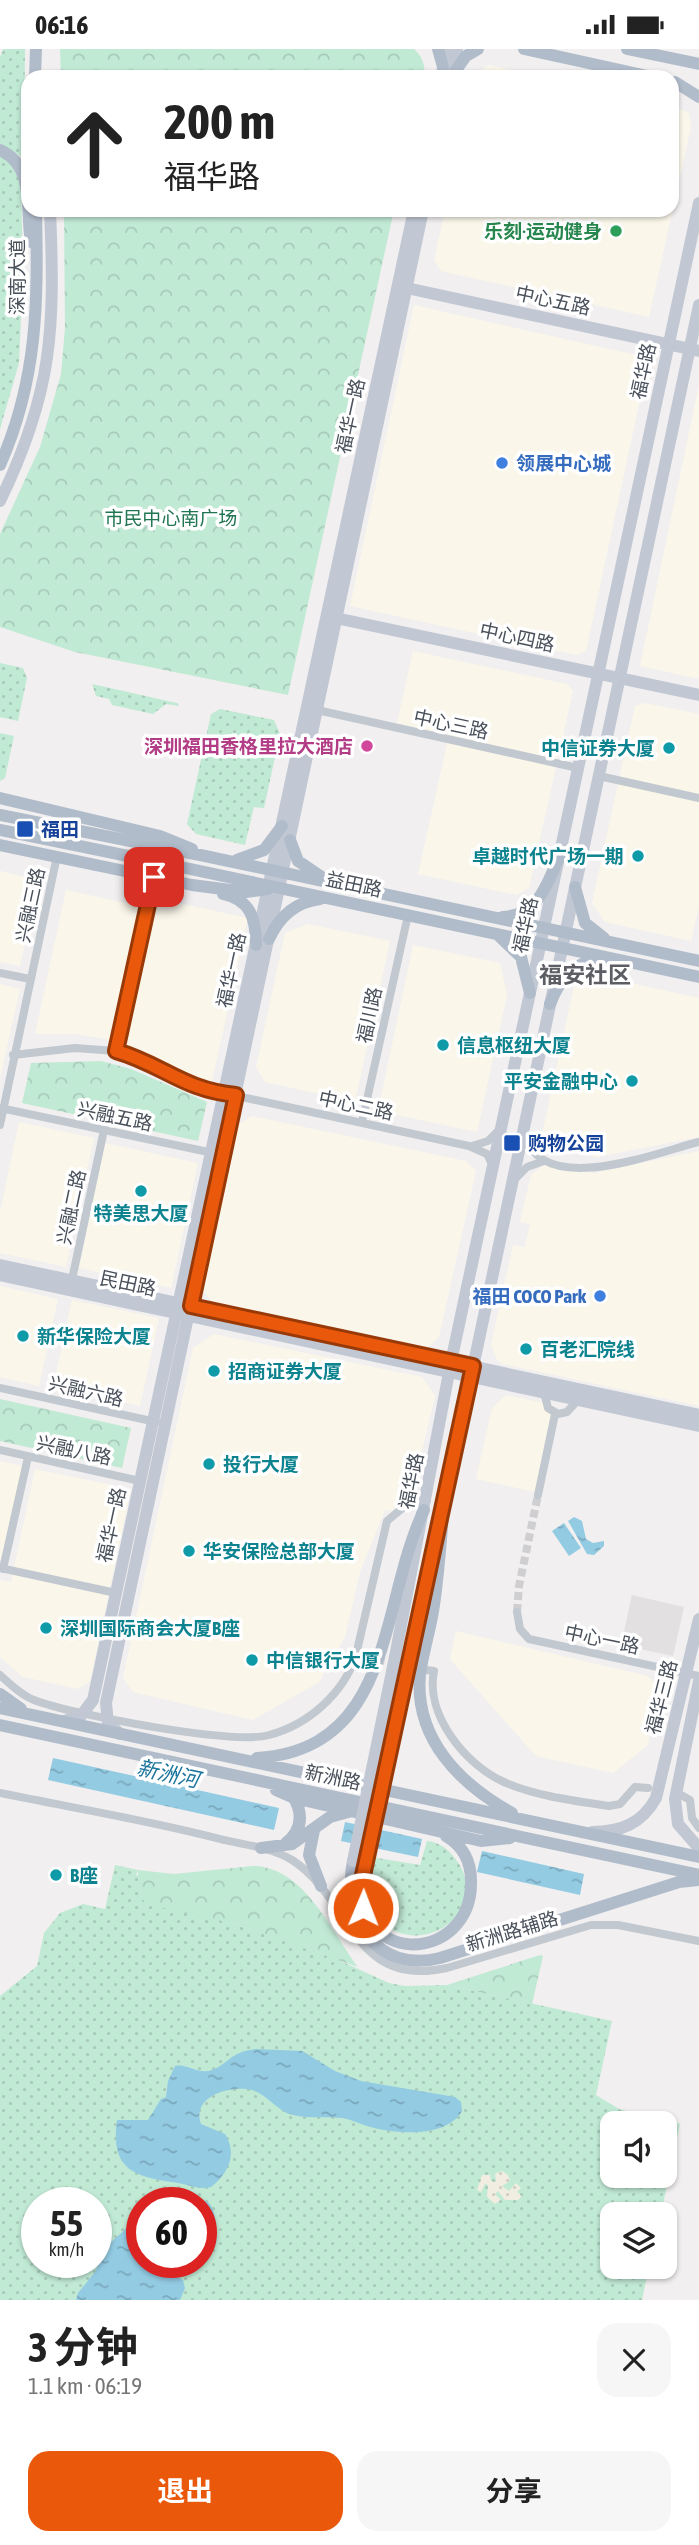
<!DOCTYPE html>
<html lang="zh">
<head>
<meta charset="utf-8">
<style>
  body { margin:0; font-family:"Asap Condensed","Noto Sans SC",sans-serif; background:#f6f6f6; color:#222; height:100vh; display:flex; flex-direction:column; font-size:26px; white-space:nowrap }
  * { box-sizing:border-box; margin:0 }
  p { font-size:23px; color:#767676 }
  .icon { flex:none; width:38px; height:38px; fill:none; stroke:currentColor; stroke-width:2; stroke-linecap:round; stroke-linejoin:round }
  .map { position:relative; height:2251px; overflow:hidden }
  .details { display:flex; flex-direction:column; background:#fff; flex:1 }
  .details>* { flex:none }
  .banner { position:absolute; left:21px; top:21px; width:658px; height:147px; border-radius:21px; box-shadow:0 2px 5px #0004; background:#fff; color:#222; overflow:hidden }
  .tools { position:absolute; left:600px; top:2062px; display:grid; gap:14px }
  .tools a { display:grid; place-items:center; width:77px; height:77px; border-radius:14px; background:#fff; box-shadow:0 2px 5px #0004; font-size:35px }
  .speed { position:absolute; left:21px; top:2138px; display:flex; gap:14px; font-size:35px; font-weight:700; text-align:center }
  .speed>* { display:grid; place-content:center; width:91px; height:91px; border-radius:50%; background:#fff; box-shadow:0 2px 5px #0004; line-height:1 }
  .speed small { font-size:18px; font-weight:400 }
  .speed .limit { border:10px solid #d22; background:#fff; color:#111 }
  .pin { position:absolute; display:grid; place-items:center; width:60px; height:60px; color:#fff; margin:-30px; border-radius:14px; box-shadow:0 4px 10px #0006 }
  .me { position:absolute; width:77px; margin:-38px; rotate:1deg; stroke-linejoin:round; filter:drop-shadow(0 0 5px #0008) }
  .turn { display:flex; align-items:center; gap:24px; height:147px; padding:0 28px; font-size:32px }
  .turn .icon { width:91px; height:91px; stroke-width:2.5 }
  .turn b { display:block; font-size:49px; line-height:60px }
  .round { display:grid; place-items:center; flex:none; width:74px; height:74px; border-radius:21px; background:#f6f6f6 }
  .head { display:flex; align-items:center; justify-content:space-between; height:119px; padding:0 28px }
  h1 { font-size:42px; font-weight:700; line-height:52px }
  .button { display:flex; gap:14px; margin-top:auto; padding:14px 28px }
  .button a { flex:1; height:80px; border-radius:21px; background:#ea580c; color:#fff; font-size:28px; font-weight:700; line-height:80px; text-align:center }
  .button a+a { background:#f6f6f6; color:#222 }
  .status { display:flex; justify-content:space-between; align-items:center; height:49px; padding:0 35px; background:#fff; direction:ltr }
  .status svg { height:19px; fill:currentColor }
  .map>svg:first-child { display:block }
  .commercial { fill:#faf7ea }
  .education { fill:#e2e0e0 }
  .grass { fill:url(#grass-dots); fill-rule:evenodd }
  .forest { fill:url(#forest-crowns) }
  .sand { fill:url(#sand-dots) }
  .water { fill:url(#water-ripples) }
  .lines { fill:none; stroke-linecap:round; stroke-linejoin:round }
  .street-tunnel { stroke:#cfcfd1; stroke-width:8; stroke-dasharray:8 4; stroke-linecap:butt }
  .street { stroke:#c1c8cf; stroke-width:8 }
  .secondary { stroke:#c1c8d4; stroke-width:12 }
  .primary { stroke:#b1bccb; stroke-width:12 }
  .secondary-bridge { stroke:#c1c8d4; stroke-width:12 }
  .primary-bridge { stroke:#b1bccb; stroke-width:12 }
  .route-casing { stroke:#983908; stroke-width:18 }
  .route { stroke:#ea580c; stroke-width:12 }
  .leisure-dot { fill:#2e9e5b; stroke:#fff; stroke-width:2.5 }
  .shop-dot { fill:#3f7fe0; stroke:#fff; stroke-width:2.5 }
  .hotel-dot { fill:#d1479c; stroke:#fff; stroke-width:2.5 }
  .culture-dot { fill:#0f9aa8; stroke:#fff; stroke-width:2.5 }
  .transit-dot { fill:#1a4fb4; stroke:#fff; stroke-width:2.5 }
  .labels { text-anchor:middle; stroke-width:7; stroke-linejoin:round; paint-order:stroke }
  .leisure-label { font-size:19px; font-weight:bold; fill:#27864d; stroke:#fff; text-anchor:end }
  .street-label { font-size:19px; fill:#49505a; stroke:#fff }
  .shop-label { font-size:19px; font-weight:bold; fill:#366cbe; stroke:#fff; text-anchor:start }
  .park-label { font-size:19px; fill:#207552; stroke:#fff }
  .hotel-label { font-size:19px; font-weight:bold; fill:#b23c85; stroke:#fff; text-anchor:end }
  .culture-label { font-size:19px; font-weight:bold; fill:#0d838f; stroke:#fff; text-anchor:start }
  .transit-label { font-size:19px; font-weight:bold; fill:#164399; stroke:#fff; text-anchor:start }
  .water-label { font-size:21px; font-style:italic; fill:#1a749b; stroke:#fff }
  .quarter-label { font-size:23px; font-weight:bold; fill:#5c5e63; stroke:#fff }
</style>
</head>
<body>
<div class="status"><b>06:16</b><svg viewBox="0 0 49 12"><path d="M0 12V9h3v3zM5 12V6h3v6zM10 12V3h3v9zM15 12V0h3v12zM26 1h20v11H26zM47 4h2v5h-2z"/></svg></div>
<div class="map">
<svg width="699" height="2251" viewBox="0 0 699 2251">
  <defs>
    <pattern id="grass-dots" width="8" height="8" patternUnits="userSpaceOnUse" patternTransform="scale(1.75)"><rect width="8" height="8" fill="#c1ead5"/><path d="M2 2h.1M6 6h.1" fill="none" stroke="#a7cab9" stroke-width="1.8" stroke-linecap="round"/></pattern>
    <pattern id="forest-crowns" width="20" height="18" patternUnits="userSpaceOnUse" patternTransform="scale(1.75)"><rect width="20" height="18" fill="#c1ead5"/><path d="M2 6a3 3 0 1 1 6 0M12 15a3 3 0 1 1 6 0" fill="none" stroke="#a7cab9"/></pattern>
    <pattern id="sand-dots" width="8" height="8" patternUnits="userSpaceOnUse" patternTransform="scale(1.75)"><rect width="8" height="8" fill="#f1ede1"/><path d="M2 2h.1M6 6h.1" fill="none" stroke="#d0cdc3" stroke-width="1.8" stroke-linecap="round"/></pattern>
    <pattern id="water-ripples" width="26" height="14" patternUnits="userSpaceOnUse" patternTransform="scale(1.75)"><rect width="26" height="14" fill="#93cbe3"/><path d="M2 4q2-2 4 0t4 0M15 11q2-2 4 0t4 0" fill="none" stroke="#7aa7bb"/></pattern>
  </defs>
  <rect width="100%" height="100%" fill="#f1efef"/>
  <!-- commercial -->
  <path class="commercial" d="M489 16 543 28H473Z
    M672 56 689 64 691 78 649 268 441 222 434 211 445 161H672Z
    M414 256 649 309 586 602 576 606 350 557Z
    M699 336V630L640 617Z
    M413 602 567 635 573 642 529 839 516 846 418 825 449 686 397 674Z
    M645 654 699 665V857L691 892 605 873 592 854 635 657Z
    M0 822 39 831 20 917 0 913Z
    M66 841 139 857 110 991 76 985H35Z
    M155 849 248 869 212 1032 183 1024 122 995Z
    M308 875 390 892 355 1053 265 1033 256 1018 285 884Z
    M413 896 500 914 507 946 477 1083 378 1062Z
    M589 925 699 949V1088L597 1108 551 1101 542 1086 574 937Z
    M0 935 20 940 0 1029Z
    M252 1067 466 1112 476 1122 439 1288 428 1298 211 1252 202 1240 238 1076Z
    M19 1073 94 1089 66 1218 0 1204V1163Z
    M105 1094 198 1114 171 1239 79 1219Z
    M699 1102V1357L503 1315 497 1311 491 1295 513 1196 525 1198 530 1175 520 1173 531 1126 544 1115 594 1124Z
    M0 1237 58 1250 39 1337 0 1328Z
    M72 1251 159 1269 140 1357 53 1338Z
    M214 1285 422 1328 435 1347 412 1444 391 1462 385 1461 360 1523 345 1588 319 1633 253 1671 133 1643 123 1629 193 1299Z
    M506 1346 554 1356 535 1443 476 1430 492 1359Z
    M0 1412 23 1417 3 1511H0Z
    M35 1420 131 1440 90 1632 78 1640 23 1628 0 1608V1531L11 1533Z
    M456 1582 648 1627 659 1641 648 1696 613 1724 536 1707 450 1610Z"/>
  <!-- education -->
  <path class="education" d="M632 1546 684 1558 673 1607 621 1596Z"/>
  <!-- grass -->
  <path class="grass" d="M3 0H25L24 109 0 95V8Z
    M0 106 14 118 21 133 23 222 19 314 0 380Z
    M0 614 23 619 27 629 18 672 0 668Z
    M92 635 177 654 179 657 166 655 153 665 112 656 109 650 96 647Z
    M220 660 274 671 280 685 264 759 254 758 245 796 196 785 187 775 211 665Z
    M0 684 14 687 5 729 0 732Z
    M427 1792C438 1793 447 1799 454 1808 498 1860 415 1924 368 1859L371 1808 420 1816Z
    M115 1816 138 1821 136 1826 232 1874 325 1905 389 1934 405 1937 447 1936 612 1972 596 2046 619 2060 680 2075 661 2165H612V2217H649L642 2251H0V1947L37 1917 44 1884 60 1864 83 1855 105 1860ZM612 2074H665V2126H612ZM37 2154H96V2214H37ZM142 2154H201V2214H142Z"/>
  <!-- forest -->
  <path class="forest" d="M60 0H414C422 7 426 17 424 28H61Z
    M64 161H394L288 646 75 603 0 578V485L40 398 61 325 65 279Z
    M101 1012 131 1020 207 1053 198 1092 22 1054 31 1014Z
    M0 1350 131 1379 122 1419 0 1392Z
    M253 1817C305 1818 331 1883 358 1918L232 1874 146 1855 138 1844V1821L174 1825Z
    M540 1906 543 1907 532 1955 447 1936Z"/>
  <!-- sand -->
  <path class="sand" d="M502 2122 508 2126 510 2132 502 2137 509 2142 516 2134 521 2139 517 2143 522 2147 518 2151H505L498 2142 495 2145 501 2151 495 2155 487 2148 488 2136 485 2135 481 2143 477 2141 482 2126H490L491 2132 496 2133 495 2125Z"/>
  <!-- water -->
  <path class="water" d="M574 1468 582 1472 586 1490 593 1494 604 1492V1497L594 1506 587 1505 568 1472Z
    M564 1474 581 1499 569 1507 552 1482Z
    M53 1709 279 1759 274 1781 48 1731Z
    M345 1773 422 1790 418 1808 341 1792Z
    M482 1802 584 1825 580 1846 477 1823Z
    M256 2000 302 2002 335 2022 361 2032 455 2048 461 2053 462 2062C446 2090 394 2085 367 2077 359 2075 351 2070 342 2069 326 2067 309 2070 293 2066 278 2063 268 2046 252 2041 231 2036 191 2047 201 2075L225 2085C238 2105 228 2125 211 2138 199 2141 190 2136 178 2134 135 2128 110 2122 117 2071H148L161 2050 166 2048 168 2032 175 2017C187 2014 198 2026 212 2021 229 2015 229 2003 256 2000Z
    M168 2150C178 2150 198 2148 207 2153 223 2162 220 2233 178 2214H201V2154H153Z
    M142 2165V2214H153L183 2231 185 2239 180 2251H76L78 2244 95 2223 108 2196Z"/>
  <g class="lines">
    <!-- street-tunnel -->
    <path class="street-tunnel" d="M517 1563 519 1537 538 1446
      M365 1608 396 1614"/>
    <!-- street -->
    <path class="street" d="M317 661 578 719
      M599 727 699 749
      M0 924 30 930
      M116 1002 154 828
      M13 1006 75 999 116 1002 195 1038 469 1097 487 1105 493 1117
      M0 1059 213 1104
      M362 1073 408 866
      M0 1076 57 807
      M525 1086C543 1150 657 1103 699 1093
      M472 1097 488 1092 499 1081
      M515 1130 527 1118 544 1112
      M71 1235 104 1081
      M0 1339 156 1373
      M544 1343 548 1359 558 1365 567 1363 578 1351
      M0 1401 140 1432
      M538 1446 555 1365
      M0 1519 116 1544
      M3 1520 28 1408
      M517 1563 520 1580 529 1590 699 1627
      M426 1621 434 1622C425 1665 465 1716 504 1733 535 1747 576 1752 609 1757L620 1755 635 1738 648 1739
      M0 1626C10 1635 21 1646 34 1651 73 1666 233 1696 269 1686 308 1676 344 1644 356 1606L387 1472 411 1452 427 1451
      M0 1744C73 1759 148 1771 220 1790 244 1796 271 1798 292 1811 352 1849 351 1940 447 1919L591 1876H618L699 1892
      M681 1746 690 1751 692 1769 699 1779"/>
    <!-- secondary -->
    <path class="secondary" d="M441 28 447 0
      M451 28 457 0
      M402 238 699 302
      M0 452C53 343 55 280 50 161
      M331 568 699 646
      M0 1216 699 1366
      M0 1226 699 1377
      M442 1464 699 256
      M395 1608 451 1313 699 154
      M409 1611 438 1482
      M699 1632 675 1750 678 1775 699 1799
      M63 1672 80 1668 93 1651 414 161
      M120 1685 108 1674 106 1654 423 161
      M592 1783C620 1783 642 1775 656 1749L699 1570"/>
    <!-- primary -->
    <path class="primary" d="M438 0 443 18
      M524 0 652 28
      M627 0 699 15
      M35 28 36 0
      M451 28 466 7 478 0
      M675 33 699 48
      M0 101C36 117 25 161 31 193
      M0 416C38 330 38 253 36 161
      M0 749 160 787 192 800
      M0 766 205 807 699 912
      M290 791 298 812 323 829
      M0 796 192 836 246 843 268 840
      M143 810 699 928
      M237 811 264 801 282 777
      M575 838 585 874 604 889
      M223 845C251 851 256 870 256 896
      M503 868C540 865 546 836 560 806
      M500 888 521 908 530 944
      M269 890C279 868 295 853 320 850
      M550 955C560 929 574 914 601 909
      M444 1454C441 1488 439 1522 434 1556 431 1579 423 1602 420 1625 414 1690 460 1735 512 1764
      M0 1645 21 1660
      M0 1659 699 1808
      M0 1676 699 1826
      M257 1709C395 1700 379 1556 424 1461
      M276 1741 294 1749 481 1792 510 1789
      M314 1781 309 1806 321 1837
      M286 1794C301 1782 304 1767 294 1749
      M261 1799 292 1795 330 1768 348 1763
      M353 1812C341 1869 377 1925 440 1909L679 1833 699 1831
      M365 1814C342 1922 473 1917 471 1832 471 1812 463 1797 446 1787"/>
    <!-- secondary-bridge -->
    <path class="secondary-bridge" d="M353 1812 395 1608
      M365 1814 409 1611"/>
    <!-- primary-bridge -->
    <path class="primary-bridge" d="M0 781 143 810"/>
  </g>
  <g class="lines">
    <!-- route casing -->
    <g class="route-casing">
      <path id="route" d="M154 828 116 1002C162 1015 183 1041 236 1046L191 1257 473 1317 362 1831 363 1859"/>
    </g>
    <!-- route -->
    <use href="#route" class="route"/>
  </g>
  <!-- markers -->
  <circle class="leisure-dot" cx="616" cy="182" r="7"/>
  <g class="shop-dot">
    <circle cx="502" cy="414" r="7"/>
    <circle cx="600" cy="1247" r="7"/>
  </g>
  <circle class="hotel-dot" cx="367" cy="697" r="7"/>
  <g class="culture-dot">
    <circle cx="669" cy="699" r="7"/>
    <circle cx="638" cy="807" r="7"/>
    <circle cx="443" cy="996" r="7"/>
    <circle cx="632" cy="1032" r="7"/>
    <circle cx="141" cy="1142" r="7"/>
    <circle cx="23" cy="1287" r="7"/>
    <circle cx="526" cy="1300" r="7"/>
    <circle cx="214" cy="1322" r="7"/>
    <circle cx="209" cy="1415" r="7"/>
    <circle cx="189" cy="1502" r="7"/>
    <circle cx="46" cy="1579" r="7"/>
    <circle cx="252" cy="1611" r="7"/>
    <circle cx="56" cy="1826" r="7"/>
  </g>
  <g class="transit-dot">
    <rect x="16" y="771" width="18" height="18" rx="3.5"/>
    <rect x="503" y="1085" width="18" height="18" rx="3.5"/>
  </g>
  <g class="labels">
    <!-- leisure labels -->
    <g class="leisure-label">
      <text x="602" y="189">乐刻·运动健身</text>
    </g>
    <!-- street labels -->
    <g class="street-label">
      <text transform="translate(17 228) rotate(-90)" y="7">深南大道</text>
      <text transform="translate(553 251) rotate(12)" y="7">中心五路</text>
      <text transform="translate(643 322) rotate(-78)" y="7">福华路</text>
      <text transform="translate(350 367) rotate(-78)" y="7">福华一路</text>
      <text transform="translate(517 588) rotate(12)" y="7">中心四路</text>
      <text transform="translate(451 675) rotate(12)" y="7">中心三路</text>
      <text transform="translate(354 835) rotate(12)" y="7">益田路</text>
      <text transform="translate(30 856) rotate(-78)" y="7">兴融三路</text>
      <text transform="translate(525 876) rotate(-78)" y="7">福华路</text>
      <text transform="translate(231 921) rotate(-78)" y="7">福华一路</text>
      <text transform="translate(369 966) rotate(-78)" y="7">福川路</text>
      <text transform="translate(356 1056) rotate(12)" y="7">中心二路</text>
      <text transform="translate(115 1067) rotate(12)" y="7">兴融五路</text>
      <text transform="translate(71 1158) rotate(-78)" y="7">兴融二路</text>
      <text transform="translate(128 1234) rotate(12)" y="7">民田路</text>
      <text transform="translate(86 1342) rotate(13)" y="7">兴融六路</text>
      <text transform="translate(74 1401) rotate(12)" y="7">兴融八路</text>
      <text transform="translate(411 1432) rotate(-79)" y="7">福华路</text>
      <text transform="translate(111 1476) rotate(-78)" y="7">福华一路</text>
      <text transform="translate(602 1590) rotate(12)" y="7">中心一路</text>
      <text transform="translate(661 1648) rotate(-76)" y="7">福华三路</text>
      <text transform="translate(333 1728) rotate(12)" y="7">新洲路</text>
      <text transform="translate(512 1882) rotate(-17)" y="7">新洲路辅路</text>
    </g>
    <!-- shop labels -->
    <g class="shop-label">
      <text x="516" y="421">领展中心城</text>
      <text x="586" y="1254" text-anchor="end">福田 COCO Park</text>
    </g>
    <!-- park labels -->
    <g class="park-label">
      <text x="171" y="476">市民中心南广场</text>
    </g>
    <!-- hotel labels -->
    <g class="hotel-label">
      <text x="353" y="704">深圳福田香格里拉大酒店</text>
    </g>
    <!-- culture labels -->
    <g class="culture-label">
      <text x="655" y="706" text-anchor="end">中信证券大厦</text>
      <text x="624" y="814" text-anchor="end">卓越时代广场一期</text>
      <text x="457" y="1003">信息枢纽大厦</text>
      <text x="618" y="1039" text-anchor="end">平安金融中心</text>
      <text x="141" y="1171" text-anchor="middle">特美思大厦</text>
      <text x="37" y="1294">新华保险大厦</text>
      <text x="540" y="1307">百老汇院线</text>
      <text x="228" y="1329">招商证券大厦</text>
      <text x="223" y="1422">投行大厦</text>
      <text x="203" y="1509">华安保险总部大厦</text>
      <text x="60" y="1586">深圳国际商会大厦B座</text>
      <text x="266" y="1618">中信银行大厦</text>
      <text x="70" y="1833">B座</text>
    </g>
    <!-- transit labels -->
    <g class="transit-label">
      <text x="41" y="787">福田</text>
      <text x="528" y="1101">购物公园</text>
    </g>
    <!-- water labels -->
    <g class="water-label">
      <text transform="translate(168 1725) rotate(12)" y="7">新洲河</text>
    </g>
    <!-- quarter labels -->
    <g class="quarter-label">
      <text x="585" y="934">福安社区</text>
    </g>
  </g>
</svg>
<div class="tools">
<a><svg class="icon" aria-label="sound" viewBox="0 0 24 24"><path d="M4 9h4l5-4v14l-5-4H4zM17 9q2 3 0 6"/></svg></a>
<a><svg class="icon" aria-label="layers" viewBox="0 0 24 24"><path d="M12 4l9 5-9 5-9-5zM3 14l9 5 9-5"/></svg></a>
</div>
<div class="speed"><div>55<small>km/h</small></div><div class="limit">60</div></div>
<div class="pin" style="left:154px;top:828px;background:#d93025"><svg class="icon" aria-label="arrive" viewBox="0 0 24 24"><path d="M6 21V4h12l-3 4 3 4H6"/></svg></div>
<svg class="me" style="left:363px;top:1859px" viewBox="-20 -20 40 40"><circle r="17" fill="#ea580c" stroke="#fff" stroke-width="3"/><path d="M0-11L8 9 0 5-8 9z" fill="#fff"/></svg>
<div class="banner">
<div class="turn"><svg class="icon" aria-label="ahead" viewBox="0 0 24 24"><path d="M12 20V5M6 11l6-6 6 6"/></svg><div><b>200 m</b>福华路</div></div>
</div>
</div>
<section class="details">
<div class="head"><div><h1>3 分钟</h1><p>1.1 km · 06:19</p></div><a class="round"><svg class="icon" aria-label="close" viewBox="0 0 24 24"><path d="M6 6l12 12M18 6L6 18"/></svg></a></div>
<div class="button"><a>退出</a><a>分享</a></div>
</section>
</body>
</html>
